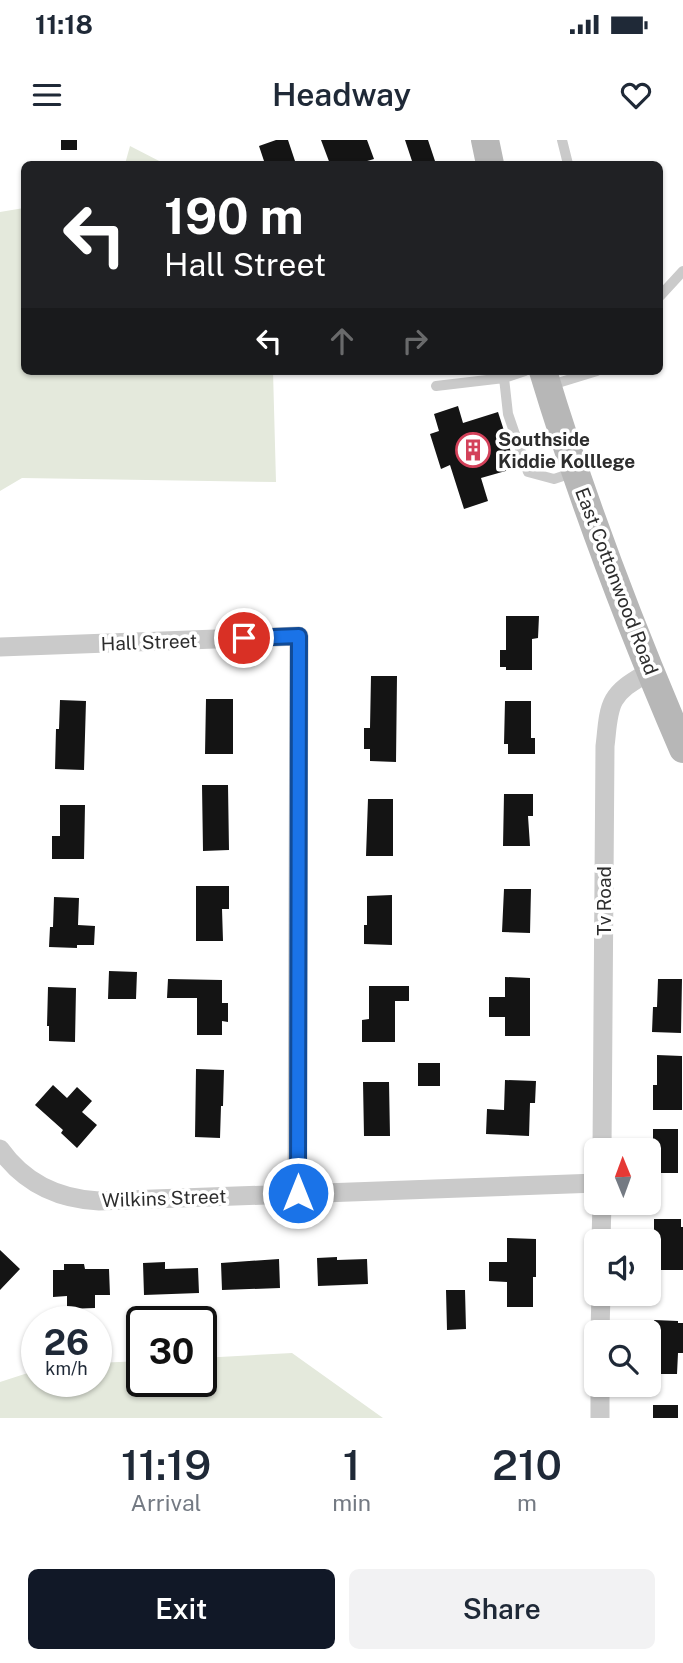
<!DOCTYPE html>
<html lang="en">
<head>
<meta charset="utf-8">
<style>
  body { margin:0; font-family:"Public Sans",sans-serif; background:#f2f2f3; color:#1f2937; height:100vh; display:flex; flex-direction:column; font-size:26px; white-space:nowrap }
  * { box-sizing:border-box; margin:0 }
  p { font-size:23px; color:#747a83 }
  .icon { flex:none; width:38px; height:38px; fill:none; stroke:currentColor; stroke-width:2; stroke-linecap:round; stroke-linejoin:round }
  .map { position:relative; height:1278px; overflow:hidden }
  .side { display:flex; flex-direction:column; background:#fff; flex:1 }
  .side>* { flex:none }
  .hud { position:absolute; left:21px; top:21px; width:642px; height:214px; border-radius:10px; box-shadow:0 2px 5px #0004; background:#202124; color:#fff; overflow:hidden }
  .needle { width:46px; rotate:359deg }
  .fabs { position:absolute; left:584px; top:998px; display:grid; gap:14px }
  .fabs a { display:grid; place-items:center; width:77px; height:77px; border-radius:10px; background:#fff; box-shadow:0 2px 5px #0004; font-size:35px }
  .speed { position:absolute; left:21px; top:1166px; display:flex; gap:14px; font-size:35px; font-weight:700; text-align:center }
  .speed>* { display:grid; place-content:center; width:91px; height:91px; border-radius:50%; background:#fff; box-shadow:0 2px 5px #0004; line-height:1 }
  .speed small { font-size:18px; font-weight:400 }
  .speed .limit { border:4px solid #111; border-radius:10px; background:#fff; color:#111 }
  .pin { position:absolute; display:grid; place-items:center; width:60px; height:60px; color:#fff; margin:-30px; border:4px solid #fff; border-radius:50%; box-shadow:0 2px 7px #0007 }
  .me { position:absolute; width:77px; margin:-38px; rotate:0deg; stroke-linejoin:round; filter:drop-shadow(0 0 5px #0008) }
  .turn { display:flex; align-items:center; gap:24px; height:147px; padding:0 28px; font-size:32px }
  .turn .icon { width:91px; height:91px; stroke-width:2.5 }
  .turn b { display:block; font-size:49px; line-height:60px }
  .lanes { display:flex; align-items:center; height:66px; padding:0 28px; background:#0003; justify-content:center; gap:35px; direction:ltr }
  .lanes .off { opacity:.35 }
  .eta { display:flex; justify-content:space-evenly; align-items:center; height:119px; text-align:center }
  .eta b { font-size:42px; font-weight:600; line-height:49px }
  .cta { display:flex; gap:14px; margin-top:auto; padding:14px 28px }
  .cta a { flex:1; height:80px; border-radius:10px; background:#111827; color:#fff; font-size:28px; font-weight:600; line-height:80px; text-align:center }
  .cta a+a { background:#f2f2f3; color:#1f2937 }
  .status { display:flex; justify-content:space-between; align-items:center; height:49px; padding:0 35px; background:#fff; direction:ltr }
  .status svg { height:19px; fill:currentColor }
  header { display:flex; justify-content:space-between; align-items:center; height:91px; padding:0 28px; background:#fff; font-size:32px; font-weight:600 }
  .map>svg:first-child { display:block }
  .green { fill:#e4e9dc }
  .building { fill:#141414 }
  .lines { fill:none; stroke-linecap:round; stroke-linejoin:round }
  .lane { stroke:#cacaca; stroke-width:10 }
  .street { stroke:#cacaca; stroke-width:19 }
  .secondary { stroke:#b7b7b7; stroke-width:28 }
  .route-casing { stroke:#114b97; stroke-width:18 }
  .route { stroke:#1a73e8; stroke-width:12 }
  .labels { text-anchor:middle; stroke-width:7; stroke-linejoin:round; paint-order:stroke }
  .poi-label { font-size:19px; font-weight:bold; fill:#2d2d2d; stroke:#fff; text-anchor:start }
  .street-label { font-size:19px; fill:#2d2d2d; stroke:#fff }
</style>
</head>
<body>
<div class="status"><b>11:18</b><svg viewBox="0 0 49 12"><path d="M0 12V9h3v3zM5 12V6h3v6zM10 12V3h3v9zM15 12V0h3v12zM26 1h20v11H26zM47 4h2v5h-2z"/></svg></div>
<header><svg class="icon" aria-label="menu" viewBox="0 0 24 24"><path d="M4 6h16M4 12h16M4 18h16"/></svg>Headway<svg class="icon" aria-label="heart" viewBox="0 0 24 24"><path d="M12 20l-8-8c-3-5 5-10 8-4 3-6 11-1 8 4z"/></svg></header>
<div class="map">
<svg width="683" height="1278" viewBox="0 0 683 1278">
  <rect width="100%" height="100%" fill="#fff"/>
  <!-- green -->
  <path class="green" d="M130 6 165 24H125Z
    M24 68V231H273L276 342 22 338 0 351V72Z
    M292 1213 383 1278H0V1242L37 1230V1241H96V1223L142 1221V1241H201V1218Z"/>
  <!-- building -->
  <path class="building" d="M61 0H77V10H61Z
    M276 0H288L296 24H265L259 6Z
    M321 0H367L374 19 357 24H330Z
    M405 0H428L436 24H413Z
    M458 266 463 283 498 272 516 328 481 338 488 361 464 369 450 325 441 329 430 294 439 291 434 274Z
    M506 476H539L538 498 532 499V530H506V527H500V510H506Z
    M371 536H397L396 622 370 621V609H364V588H370Z
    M206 559H233V614H205Z
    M60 560 86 561 84 630 55 629 56 589H59Z
    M505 561H531V598H535V614H508V604H504Z
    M202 645H228L229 710 203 711Z
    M504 654H533V676H528L530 706H503Z
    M368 659H393V716H366Z
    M60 665H85L84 719H52V696H60Z
    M196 746H229V769H222L223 801H196Z
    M504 749H531L530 793 502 792Z
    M392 755V805L364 804V785H367V756Z
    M54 757 79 758 78 785 95 786 94 805H77V808L49 807 50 787H53Z
    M109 831 137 832 136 859H108Z
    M505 837 530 838V896H505V877H489V857H505Z
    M168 839 222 840V863H228V882L222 881V895H197V858H167Z
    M658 839H682L681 893 652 892 653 867H657Z
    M369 846H409V861H395V902H362V880L369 879Z
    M48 847 76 848 75 902 49 901V886H47Z
    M657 915 682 916V970H653V945H657Z
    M418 923H440V946H418Z
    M196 929 224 930 223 966H221L220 998 195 997Z
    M505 940 536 941 535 963H530L529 996 486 994 487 969 504 970Z
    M363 942H389L390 996H364Z
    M53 945 67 958 77 947 92 961 82 972 97 985 77 1008 61 993 63 990 35 965Z
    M653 989H678V1033H653V1017H650V1000H653Z
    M654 1079H681V1087H683V1130H654Z
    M507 1098 536 1099V1137H533V1167H507V1142L489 1141V1122H507Z
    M0 1110 20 1129 0 1150Z
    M337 1117V1120L367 1119 368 1144 318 1146 317 1118Z
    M279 1119 280 1148 222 1150 221 1123Z
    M165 1122V1129L198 1128 199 1153 144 1155 143 1123Z
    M64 1124H84L85 1129H109L110 1155H95V1168L67 1169V1156L53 1157V1130H64Z
    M446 1150H465L466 1189 447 1190Z
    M654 1180 678 1181V1183H683V1213H678L677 1234H653Z
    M653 1265H678V1278H653Z"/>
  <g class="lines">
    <!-- lane -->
    <path class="lane" d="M562 0 568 24
      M660 156 683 131
      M504 238 508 274 528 332 554 339 572 333
      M436 246 504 238 525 231
      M548 246 597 231"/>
    <!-- street -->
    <path class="street" d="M0 507 299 496 297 1053
      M0 1009C24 1043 58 1059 99 1061L597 1043
      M602 1010 605 606C607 592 607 572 614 560 622 546 638 539 650 531
      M601 1101 602 1062
      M600 1192 601 1153
      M600 1278V1244"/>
    <!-- secondary -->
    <path class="secondary" d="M485 0 490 24
      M543 231C582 360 630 486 683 609"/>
  </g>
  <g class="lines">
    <!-- route casing -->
    <g class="route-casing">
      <path id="route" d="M244 498 299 496 298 1053"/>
    </g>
    <!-- route -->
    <use href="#route" class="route"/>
  </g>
  <!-- icons -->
  <defs>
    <g id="building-ring" transform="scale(1.75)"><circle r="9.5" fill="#fff" stroke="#d3415a" stroke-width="1.5"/><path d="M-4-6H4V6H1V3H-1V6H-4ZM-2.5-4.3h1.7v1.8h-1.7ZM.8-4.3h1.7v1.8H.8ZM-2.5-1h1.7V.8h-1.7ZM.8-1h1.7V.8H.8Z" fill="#d3415a"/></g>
  </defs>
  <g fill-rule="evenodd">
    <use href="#building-ring" x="473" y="310"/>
  </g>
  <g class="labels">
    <!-- poi labels -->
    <g class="poi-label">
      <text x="498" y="306">Southside<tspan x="498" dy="22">Kiddie Kolllege</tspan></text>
    </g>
    <!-- street labels -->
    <g class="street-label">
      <text transform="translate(617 441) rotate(69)" y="7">East Cottonwood Road</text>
      <text transform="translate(149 502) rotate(-2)" y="7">Hall Street</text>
      <text transform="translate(604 761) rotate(-90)" y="7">Tv Road</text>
      <text transform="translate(164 1058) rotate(-2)" y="7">Wilkins Street</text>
    </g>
  </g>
</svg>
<div class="fabs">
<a><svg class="needle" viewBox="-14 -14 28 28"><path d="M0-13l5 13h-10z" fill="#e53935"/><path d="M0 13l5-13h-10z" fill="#747a83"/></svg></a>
<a><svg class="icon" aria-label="sound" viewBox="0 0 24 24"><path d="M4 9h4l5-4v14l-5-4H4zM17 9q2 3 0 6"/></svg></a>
<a><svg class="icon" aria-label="search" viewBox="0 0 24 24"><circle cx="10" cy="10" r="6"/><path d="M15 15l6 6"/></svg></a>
</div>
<div class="speed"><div>26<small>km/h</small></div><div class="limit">30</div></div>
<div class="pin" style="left:244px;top:498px;background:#d93025"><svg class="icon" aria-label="arrive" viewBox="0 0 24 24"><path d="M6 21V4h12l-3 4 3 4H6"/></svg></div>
<svg class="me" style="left:298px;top:1053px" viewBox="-20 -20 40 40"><circle r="17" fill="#1a73e8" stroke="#fff" stroke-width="3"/><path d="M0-11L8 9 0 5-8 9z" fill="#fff"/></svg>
<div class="hud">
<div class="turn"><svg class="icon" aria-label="left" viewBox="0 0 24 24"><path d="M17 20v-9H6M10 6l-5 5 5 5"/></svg><div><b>190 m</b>Hall Street</div></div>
<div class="lanes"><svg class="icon" aria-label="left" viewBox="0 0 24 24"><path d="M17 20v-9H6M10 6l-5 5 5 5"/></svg><svg class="icon off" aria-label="ahead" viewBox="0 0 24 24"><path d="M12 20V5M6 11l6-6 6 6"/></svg><svg class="icon off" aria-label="right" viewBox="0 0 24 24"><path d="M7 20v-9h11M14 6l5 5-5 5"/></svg></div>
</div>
</div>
<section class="side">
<div class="eta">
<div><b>11:19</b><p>Arrival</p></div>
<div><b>1</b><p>min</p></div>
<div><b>210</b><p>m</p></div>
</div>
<div class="cta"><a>Exit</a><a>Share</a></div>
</section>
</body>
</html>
